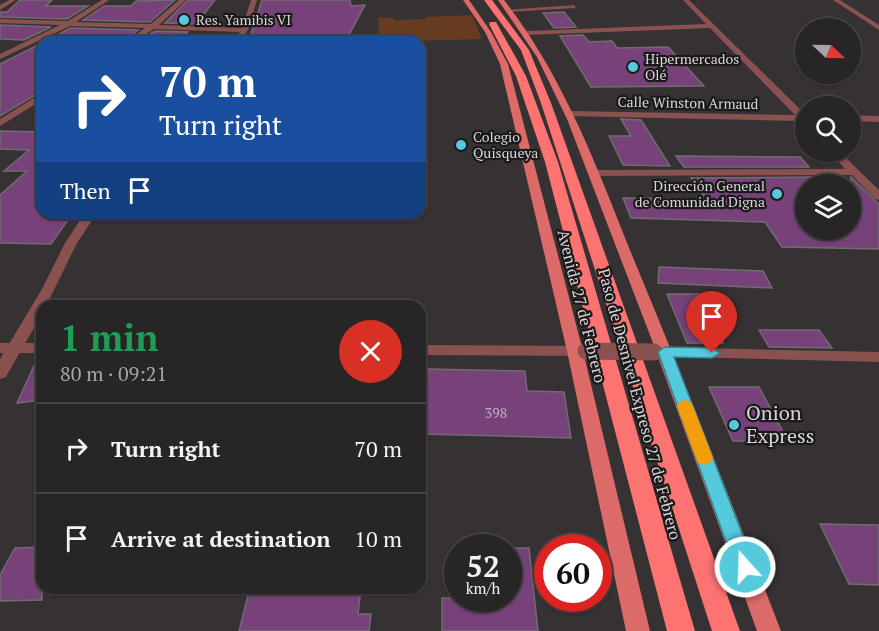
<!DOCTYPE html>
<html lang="en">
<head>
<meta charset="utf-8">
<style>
  body { margin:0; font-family:"PT Serif",serif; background:#343132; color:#f1f3f6; height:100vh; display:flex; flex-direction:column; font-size:22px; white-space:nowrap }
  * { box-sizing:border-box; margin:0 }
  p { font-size:20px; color:#a5a5a7 }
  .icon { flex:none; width:33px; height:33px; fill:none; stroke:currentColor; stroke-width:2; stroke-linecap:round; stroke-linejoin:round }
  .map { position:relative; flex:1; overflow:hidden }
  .side { position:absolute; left:36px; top:300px; width:390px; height:294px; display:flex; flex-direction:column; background:#282526; border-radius:18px; box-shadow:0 2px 4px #0004,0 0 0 2px #444243 }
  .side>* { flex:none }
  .top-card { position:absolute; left:36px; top:36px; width:390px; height:183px; border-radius:18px; box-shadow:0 2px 4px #0004,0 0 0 2px #444243; background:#1a4fa0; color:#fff; overflow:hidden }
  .needle { width:39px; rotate:112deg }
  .tools { position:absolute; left:795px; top:18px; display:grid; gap:12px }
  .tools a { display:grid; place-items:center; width:66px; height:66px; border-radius:50%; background:#282526; box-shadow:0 2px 4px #0004,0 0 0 2px #444243; font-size:30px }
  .speed { position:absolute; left:444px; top:534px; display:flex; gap:12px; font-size:30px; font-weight:700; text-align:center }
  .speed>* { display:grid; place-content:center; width:78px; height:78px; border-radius:50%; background:#282526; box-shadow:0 2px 4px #0004,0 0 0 2px #444243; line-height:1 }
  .speed small { font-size:15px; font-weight:400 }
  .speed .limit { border:9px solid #d22; background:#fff; color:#111 }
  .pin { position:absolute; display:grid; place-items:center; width:51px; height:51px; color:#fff; margin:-62px -26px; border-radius:50% 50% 50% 0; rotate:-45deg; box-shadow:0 0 6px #0007 }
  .pin .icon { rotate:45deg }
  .me { position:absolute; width:66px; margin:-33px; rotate:340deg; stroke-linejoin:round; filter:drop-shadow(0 0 4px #0008) }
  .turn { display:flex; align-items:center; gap:21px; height:126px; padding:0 24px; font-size:27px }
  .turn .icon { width:78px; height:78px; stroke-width:2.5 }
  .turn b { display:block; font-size:42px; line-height:51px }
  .then { display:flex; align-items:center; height:57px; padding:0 24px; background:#0003; gap:12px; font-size:22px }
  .round { display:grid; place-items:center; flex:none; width:63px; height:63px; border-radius:32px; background:#343132 }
  .headline { display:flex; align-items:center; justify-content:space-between; height:102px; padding:0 24px }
  h1 { font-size:36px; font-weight:700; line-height:45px; color:#1e9e55 }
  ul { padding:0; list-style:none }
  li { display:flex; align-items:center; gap:18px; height:90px; padding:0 24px; border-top:2px solid #444243 }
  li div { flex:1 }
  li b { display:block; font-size:22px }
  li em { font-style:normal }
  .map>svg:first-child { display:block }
  .green { fill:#673b1f }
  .building { fill:#77427a; stroke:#706c70; stroke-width:1.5 }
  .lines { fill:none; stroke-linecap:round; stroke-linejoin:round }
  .minor { fill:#89514f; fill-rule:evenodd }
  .tertiary { fill:#89514f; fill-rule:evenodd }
  .primary { fill:#db6a68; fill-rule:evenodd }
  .motorway { fill:#fc7372; fill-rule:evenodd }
  .tertiary-bridge { stroke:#89514f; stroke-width:17 }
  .route { fill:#54cadc; stroke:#37838f; stroke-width:1.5 }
  .slow { fill:#f59e0b }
  .poi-dot { fill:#54cadc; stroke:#1c191a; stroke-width:2 }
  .labels { text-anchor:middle; stroke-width:4.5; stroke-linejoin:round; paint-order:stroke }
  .far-poi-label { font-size:14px; fill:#d9d6d7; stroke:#1c191a; text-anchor:start }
  .far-street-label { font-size:14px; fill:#d9d6d7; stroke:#1c191a }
  .number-label { font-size:14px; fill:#c0b1c0 }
  .street-label { font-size:16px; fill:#d9d6d7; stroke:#1c191a }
  .near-poi-label { font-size:20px; fill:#d9d6d7; stroke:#1c191a; text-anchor:start }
</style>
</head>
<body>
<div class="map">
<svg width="879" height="631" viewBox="0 0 879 631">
  <rect width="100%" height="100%" fill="#363132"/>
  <!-- green -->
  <path class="green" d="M472 15 482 39 379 42 378 18 393 17 394 20 426 19V17Z"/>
  <!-- building -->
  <path class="building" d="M20 0H52L46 6H88L67 19 0 17V12H7Z
    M175 0 150 22 83 20 104 6H131L136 1Z
    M188 0H215L196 24 165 23Z
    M262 0H350L351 6 365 5 345 42 249 40Z
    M564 12 576 27 554 28 543 13Z
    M0 25 51 27 24 40 0 39Z
    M70 28 138 30 123 42H45Z
    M155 31 188 32 179 42H138Z
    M583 35 589 42 612 41 617 48 668 47 704 86 591 87 560 36Z
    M42 43V91L0 116V64Z
    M621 119 641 120 670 166 623 165 609 136H631Z
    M0 131 42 132V216L70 217 51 244 0 243V195L27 171H4L29 150 0 149Z
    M676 156 800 157 809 167H684Z
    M819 177 826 184H806V230H850L851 177 879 204V249L782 247 765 222 631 218 623 198 706 199 691 178Z
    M659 267 763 271 772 288 658 283Z
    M667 294H699L723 343H687Z
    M759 330H819L832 348 769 347Z
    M39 355H42V400L17 403Z
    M428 369 525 371 527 391 564 392 571 438 423 434Z
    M709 387H759L788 441H733Z
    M820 524 879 525V585L849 584Z
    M42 547V600L0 601V575L15 548Z
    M508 548H529L538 631H442V598H508Z
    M250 588H361L358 614H371L369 631H239Z"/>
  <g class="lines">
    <!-- minor -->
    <path class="minor" d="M9 0H16L0 10V5Z
      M102 0H109L76 22 151 24 179 0H186L159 25 242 28 251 0H257L248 30 239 42H231L240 32 154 29 134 42H125L145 28 70 26 0 59V54L60 25 0 23V19L68 21Z
      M683 0H689L806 115V124L800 121 567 116 565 114 570 111 795 115 710 28 527 35 523 33 527 31 706 24Z
      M833 0H840L879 25V30Z
      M574 5 576 8 509 12 506 10Z
      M42 93V100L0 126V119Z
      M850 115 879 116V122L850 121Z
      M830 152H840L879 190V200L875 199 852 175 594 176 589 173 594 170 845 169Z
      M85 213H97L77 243 46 306H42V314L8 373 6 377 0 379V359L42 289 65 243Z"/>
    <!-- tertiary -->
    <path class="tertiary" d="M0 343H42V353H0Z
      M420 345 585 346 591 347 593 351 591 355 585 356 420 355Z
      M654 347 879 352V362L648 356 646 352 648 348Z"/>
    <!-- primary -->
    <path class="primary" d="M463 0H469L491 32 508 64 583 351 650 631H626L567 351 500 64 485 32Z
      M498 0H504C564 77 596 165 632 255 684 379 732 505 781 631H757L653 343 567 119 537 57Z"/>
    <!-- motorway -->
    <path class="motorway" d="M484 0H492L529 50 551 103 740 631H712L541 103 521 50Z
      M490 22H496L526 76 558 162 695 631H667L545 162 516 76 489 24Z"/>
    <!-- tertiary-bridge -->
    <path class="tertiary-bridge" d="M586 351 654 352"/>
  </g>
  <!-- route -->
  <path class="route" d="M665 347 712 348 720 353 712 358 674 357 755 567 752 573 745 576 738 573 735 567 658 352Z"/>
  <!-- slow -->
  <path class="slow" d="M685 400 691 402 693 406 713 458 710 463 704 465 698 463 696 458 677 406 679 402Z"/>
  <!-- markers -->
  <g class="poi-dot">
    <circle cx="184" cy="20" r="6"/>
    <circle cx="633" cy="67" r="6"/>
    <circle cx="461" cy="145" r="6"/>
    <circle cx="777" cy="194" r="6"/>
    <circle cx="734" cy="425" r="6"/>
  </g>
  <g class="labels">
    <!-- far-poi labels -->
    <g class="far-poi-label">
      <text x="196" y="25">Res. Yamibis VI</text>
      <text x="645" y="64">Hipermercados<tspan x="645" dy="16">Olé</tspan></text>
      <text x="473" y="142">Colegio<tspan x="473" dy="16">Quisqueya</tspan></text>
      <text x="765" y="191" text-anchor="end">Dirección General<tspan x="765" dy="16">de Comunidad Digna</tspan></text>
    </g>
    <!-- far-street labels -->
    <g class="far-street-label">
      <text transform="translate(688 103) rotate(1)" y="5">Calle Winston Armaud</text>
    </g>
    <!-- number labels -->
    <g class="number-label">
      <text x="496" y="418">398</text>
    </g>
    <!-- street labels -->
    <g class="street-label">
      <text transform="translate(582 306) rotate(76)" y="6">Avenida 27 de Febrero</text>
      <text transform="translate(640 404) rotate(75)" y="6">Paso de Desnivel Expreso 27 de Febrero</text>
    </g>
    <!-- near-poi labels -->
    <g class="near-poi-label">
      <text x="746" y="420">Onion<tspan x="746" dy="23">Express</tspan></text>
    </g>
  </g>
</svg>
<div class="tools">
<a><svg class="needle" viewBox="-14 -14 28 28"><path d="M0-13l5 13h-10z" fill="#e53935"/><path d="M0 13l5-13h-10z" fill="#a5a5a7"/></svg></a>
<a><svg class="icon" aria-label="search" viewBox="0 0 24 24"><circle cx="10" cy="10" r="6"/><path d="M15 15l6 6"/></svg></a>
<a><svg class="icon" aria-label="layers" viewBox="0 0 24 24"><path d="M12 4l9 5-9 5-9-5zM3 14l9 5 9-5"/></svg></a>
</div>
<div class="speed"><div>52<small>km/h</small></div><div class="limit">60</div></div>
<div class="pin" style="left:712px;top:353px;background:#d93025"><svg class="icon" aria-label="arrive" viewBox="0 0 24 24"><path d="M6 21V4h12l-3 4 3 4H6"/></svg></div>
<svg class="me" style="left:745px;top:567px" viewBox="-20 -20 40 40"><circle r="17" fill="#54cadc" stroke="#fff" stroke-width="3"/><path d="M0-11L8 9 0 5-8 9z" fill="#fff"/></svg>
<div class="top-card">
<div class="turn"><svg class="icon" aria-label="right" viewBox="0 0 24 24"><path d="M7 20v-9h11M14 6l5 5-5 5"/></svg><div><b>70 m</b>Turn right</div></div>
<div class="then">Then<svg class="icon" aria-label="arrive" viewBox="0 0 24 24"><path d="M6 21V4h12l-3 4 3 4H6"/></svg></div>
</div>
<section class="side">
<div class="headline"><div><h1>1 min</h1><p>80 m · 09:21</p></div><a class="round" style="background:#d93025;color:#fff"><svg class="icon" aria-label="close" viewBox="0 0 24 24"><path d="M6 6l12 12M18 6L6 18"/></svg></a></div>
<ul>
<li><svg class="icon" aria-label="right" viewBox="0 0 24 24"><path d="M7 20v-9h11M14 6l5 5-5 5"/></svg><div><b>Turn right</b></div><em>70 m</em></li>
<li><svg class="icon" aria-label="arrive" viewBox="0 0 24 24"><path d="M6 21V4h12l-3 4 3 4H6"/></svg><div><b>Arrive at destination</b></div><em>10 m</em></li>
</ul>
</section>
</div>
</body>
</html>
